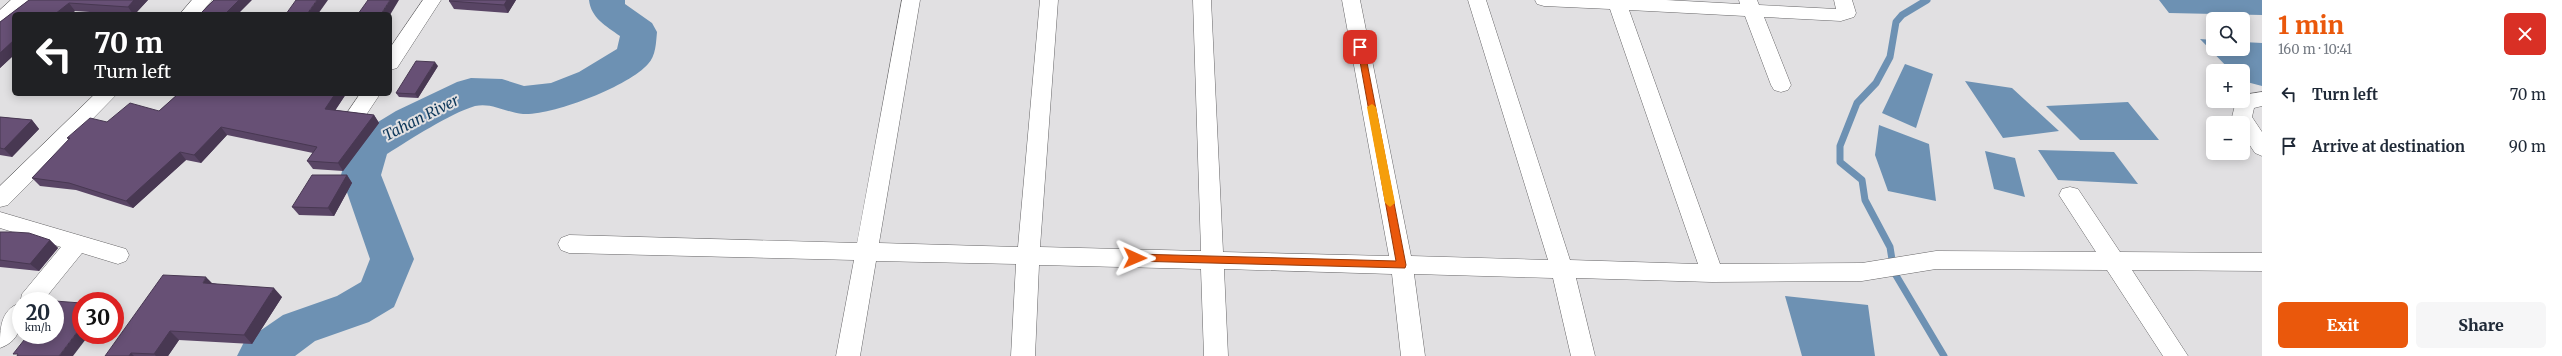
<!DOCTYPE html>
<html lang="en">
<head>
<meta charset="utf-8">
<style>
  body { margin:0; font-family:Merriweather,serif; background:#f6f6f7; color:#1f2937; height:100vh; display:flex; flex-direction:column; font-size:15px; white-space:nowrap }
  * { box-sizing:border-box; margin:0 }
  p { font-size:13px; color:#747a83 }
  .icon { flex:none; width:22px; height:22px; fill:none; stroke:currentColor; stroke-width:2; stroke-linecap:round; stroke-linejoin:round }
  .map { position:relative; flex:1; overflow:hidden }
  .sheet { display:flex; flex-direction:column; background:#fff; width:300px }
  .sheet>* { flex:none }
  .guide { position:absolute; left:12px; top:12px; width:380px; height:84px; border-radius:6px; box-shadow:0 2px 10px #0003; background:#202124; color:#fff; overflow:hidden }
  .buttons { position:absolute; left:2206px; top:12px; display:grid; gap:8px }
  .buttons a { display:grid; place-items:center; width:44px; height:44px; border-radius:6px; background:#fff; box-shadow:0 2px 10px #0003; font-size:20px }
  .speed { position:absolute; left:12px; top:292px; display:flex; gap:8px; font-size:20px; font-weight:700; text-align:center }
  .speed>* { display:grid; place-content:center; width:52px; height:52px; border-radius:50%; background:#fff; box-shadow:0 2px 10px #0003; line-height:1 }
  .speed small { font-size:10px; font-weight:400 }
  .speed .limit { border:6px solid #d22; background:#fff; color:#111 }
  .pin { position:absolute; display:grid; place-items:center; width:34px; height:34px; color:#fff; margin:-17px; border-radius:8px; box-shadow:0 2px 6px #0006 }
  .me { position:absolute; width:44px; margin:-22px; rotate:91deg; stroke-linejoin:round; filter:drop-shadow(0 0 3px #0008) }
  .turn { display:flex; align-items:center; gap:14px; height:84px; padding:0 16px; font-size:18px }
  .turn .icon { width:52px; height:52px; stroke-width:2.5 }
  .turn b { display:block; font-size:28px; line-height:34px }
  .round { display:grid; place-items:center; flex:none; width:42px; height:42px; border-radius:6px; background:#f6f6f7 }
  .overview { display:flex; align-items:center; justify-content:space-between; height:68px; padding:0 16px }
  h1 { font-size:24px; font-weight:800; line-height:30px; color:#ea580c }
  .cta { display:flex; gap:8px; margin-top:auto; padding:8px 16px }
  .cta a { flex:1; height:46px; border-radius:6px; background:#ea580c; color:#fff; font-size:16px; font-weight:800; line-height:46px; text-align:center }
  .cta a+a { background:#f6f6f7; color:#1f2937 }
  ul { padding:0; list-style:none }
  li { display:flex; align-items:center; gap:12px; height:52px; padding:0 16px }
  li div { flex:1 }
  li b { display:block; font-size:15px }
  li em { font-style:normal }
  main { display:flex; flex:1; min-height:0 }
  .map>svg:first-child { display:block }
  .water { fill:#6d91b3 }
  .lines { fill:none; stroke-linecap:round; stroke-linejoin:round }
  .stream { stroke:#6d91b3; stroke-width:7 }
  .river { fill:#6d91b3; fill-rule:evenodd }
  .minor-casing { stroke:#676668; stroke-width:1 }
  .minor { fill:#fff; fill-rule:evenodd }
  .wall { fill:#594565 }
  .shaded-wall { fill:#483852 }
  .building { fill:#675075; stroke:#483852 }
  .route { fill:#ea580c; stroke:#983908 }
  .slow { fill:#f59e0b }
  .labels { text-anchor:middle; stroke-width:4; stroke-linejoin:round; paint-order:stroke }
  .water-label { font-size:15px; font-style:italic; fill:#0f395b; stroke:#e1e0e2 }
</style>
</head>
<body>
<main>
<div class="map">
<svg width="2262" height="356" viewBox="0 0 2262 356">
  <rect width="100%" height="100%" fill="#e1e0e2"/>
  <!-- water -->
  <path class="water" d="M2159 0H2262V15L2169 13Z
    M2200 39 2213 40V49H2243V42L2262 43V86L2243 81V71H2231Z
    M1905 64 1933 74 1916 128 1882 113Z
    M1965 81 2012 88 2059 131 2003 138Z
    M2128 102 2159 140H2080L2046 106Z
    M1879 125 1929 144 1936 201 1888 191 1875 155Z
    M2038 150 2114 152 2138 184 2058 180Z
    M1985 151 2015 158 2025 197 1994 189Z
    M1785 296 1868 305 1875 356H1802Z"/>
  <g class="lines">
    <!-- stream -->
    <path class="stream" d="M1927 0 1902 15 1896 22 1890 57 1876 83 1857 103 1840 146V162L1862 180 1865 200 1890 247 1894 272 1944 356"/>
    <!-- river -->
    <path class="river" d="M589 0H625V4L652 23 657 32C656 42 656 56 648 64 629 86 552 116 523 114 507 113 492 102 475 106 449 114 411 139 387 154L381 175 414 259 394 307 369 322 315 341 295 356H237L244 342 283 315 337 296 361 282 370 259 341 175 349 146 355 136 396 111 457 82 471 78 502 79 524 86 551 83 579 72 617 49 620 36C606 26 591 18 589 0Z"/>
    <!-- minor casing -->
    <g class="minor-casing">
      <path id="minor" d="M11 0H32L18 14H14V18L7 24 0 26V10Z
        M192 0H212L200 14H180Z
        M423 0H441L397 68 390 70V48Z
        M902 0H920L879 243 1018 247 1040 0H1058L1040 247 1201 251 1193 0H1211L1223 252 1389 256 1342 0H1360L1411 256 1548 260 1468 0H1486L1570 260 1698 264 1610 9 1544 6 1537 4 1535 0H1666L1740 4 1739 0H1757L1759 5 1836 9 1834 0H1852L1856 13 1854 17 1841 21 1764 17 1791 85 1788 90 1781 92 1774 90 1771 85 1745 16 1629 10 1720 264 1862 263 1936 251 2096 252 2059 195 2062 189 2070 187 2078 189 2120 252 2262 253V271L2132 270 2188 356H2163L2107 270 1936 269 1862 281 1712 282 1576 278 1595 356H1571L1553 278 1414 274 1425 356H1401L1392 274 1224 269 1228 356H1204L1201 269 1039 265 1035 356H1011L1016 264 876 261 860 356H836L854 260 569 253 561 250 558 244 561 238 569 235 857 243Z
        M2262 92V106L2254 108 2252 117 2262 132V156L2255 153 2243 135V123H2235L2232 117 2236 101H2243V95Z
        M95 94H117L8 205 0 207V186Z
        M360 94H380L364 118 357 120 350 118 347 113Z
        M0 212 126 249 129 255 126 261 118 264 82 253 43 301H21C21 322 23 340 0 348 0 329 0 310 20 303L22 294 61 247 0 228Z"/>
    </g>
    <!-- minor -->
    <use href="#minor" class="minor"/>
  </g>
  <!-- wall -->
  <path class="wall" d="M29 0H148L135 14H119L75 11 14 14V55L0 68V22Z
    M516 0 508 13 454 9 449 1Z
    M438 66 418 98 399 97 396 93Z
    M178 94H346L335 110 374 115 379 123 343 171 313 169 307 161 313 153 227 135 201 163 186 160 133 208 76 190 40 186 32 178 69 140 67 138 159 111Z
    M0 117 32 120 39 129 12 157 0 155Z
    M347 175 352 183 334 216 299 215 292 207Z
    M0 232 50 240 58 248 39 271 0 267Z
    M212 283 282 297 252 344 179 340 168 356H105Z"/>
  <!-- shaded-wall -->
  <path class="shaded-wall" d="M134 0H148L135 14H133L128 7Z
    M239 0H252L238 14H225Z
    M317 0H328L318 14H307Z
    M390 0H399L390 15V14H381Z
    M507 0H516L508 13 504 5Z
    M69 3 75 11 72 14H55Z
    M14 40V55L0 68V53Z
    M435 62 438 66 418 98 415 94Z
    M335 94H346L331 117 325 109Z
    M374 115 379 123 343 171 338 163Z
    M32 120 39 129 12 157 4 149Z
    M221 127 227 135 201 163 194 155Z
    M180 152 186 160 133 208 126 201Z
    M347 175 352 183 334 216 328 208Z
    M50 240 58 248 39 271 30 264Z
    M206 277 215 286 203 283Z
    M274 288 282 297 252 344 244 335Z
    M81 327V335H89L73 356H59Z
    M170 331 179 340 168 356H156L154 354Z
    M131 353 134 356H129Z"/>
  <!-- building -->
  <path class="building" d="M29 0H134L128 7 69 3 55 14H14V40L0 53V22Z
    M214 0H239L225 14H200Z
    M296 0H317L307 14H286Z
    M368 0H390L381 14H358Z
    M450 0H507L504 5 449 1Z
    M416 61 435 62 415 94 396 93Z
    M178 94H335L325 109 374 115 338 163 307 161 317 147 221 127 194 155 180 152 126 201 69 183 32 178 70 138H67L90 118 107 122 130 103 159 111Z
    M0 117 32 120 4 149 0 148Z
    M312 175H347L328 208 292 207Z
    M0 232H13L29 233 50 240 30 264 0 260Z
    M163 275 206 277 203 283 274 288 244 335 170 331 154 354 131 353 129 356H105Z
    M55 301 81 303V327L59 356H17L18 354H13L28 335H55Z"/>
  <!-- route -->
  <path class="route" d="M1357 45 1364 47 1406 265 1405 268 1132 261 1130 258 1135 254 1396 261Z"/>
  <!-- slow -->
  <path class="slow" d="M1372 104 1376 107 1395 203 1390 207 1385 203 1367 107Z"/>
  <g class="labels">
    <!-- water labels -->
    <g class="water-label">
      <text transform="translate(421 118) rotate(-27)" y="5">Tahan River</text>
    </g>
  </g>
</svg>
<div class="buttons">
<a><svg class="icon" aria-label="search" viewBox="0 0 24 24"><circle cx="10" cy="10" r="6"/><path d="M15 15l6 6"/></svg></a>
<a>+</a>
<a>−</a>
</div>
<div class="speed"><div>20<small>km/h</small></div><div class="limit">30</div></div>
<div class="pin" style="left:1360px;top:47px;background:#d93025"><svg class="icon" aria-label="arrive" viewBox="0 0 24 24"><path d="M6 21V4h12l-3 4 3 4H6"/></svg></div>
<svg class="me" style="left:1135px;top:258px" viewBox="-20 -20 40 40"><path d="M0-17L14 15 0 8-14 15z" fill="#ea580c" stroke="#fff" stroke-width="4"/></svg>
<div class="guide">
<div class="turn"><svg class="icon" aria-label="left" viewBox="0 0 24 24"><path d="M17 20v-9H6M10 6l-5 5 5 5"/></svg><div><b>70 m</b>Turn left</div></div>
</div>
</div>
<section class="sheet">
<div class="overview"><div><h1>1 min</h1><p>160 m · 10:41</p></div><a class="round" style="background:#d93025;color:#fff"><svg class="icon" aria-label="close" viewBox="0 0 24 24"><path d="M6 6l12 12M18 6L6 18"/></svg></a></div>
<ul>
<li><svg class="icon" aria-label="left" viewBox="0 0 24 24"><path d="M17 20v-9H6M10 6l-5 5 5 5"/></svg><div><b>Turn left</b></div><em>70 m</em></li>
<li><svg class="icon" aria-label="arrive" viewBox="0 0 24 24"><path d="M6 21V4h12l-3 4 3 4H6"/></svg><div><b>Arrive at destination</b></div><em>90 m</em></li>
</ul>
<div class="cta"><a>Exit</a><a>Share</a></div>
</section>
</main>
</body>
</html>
